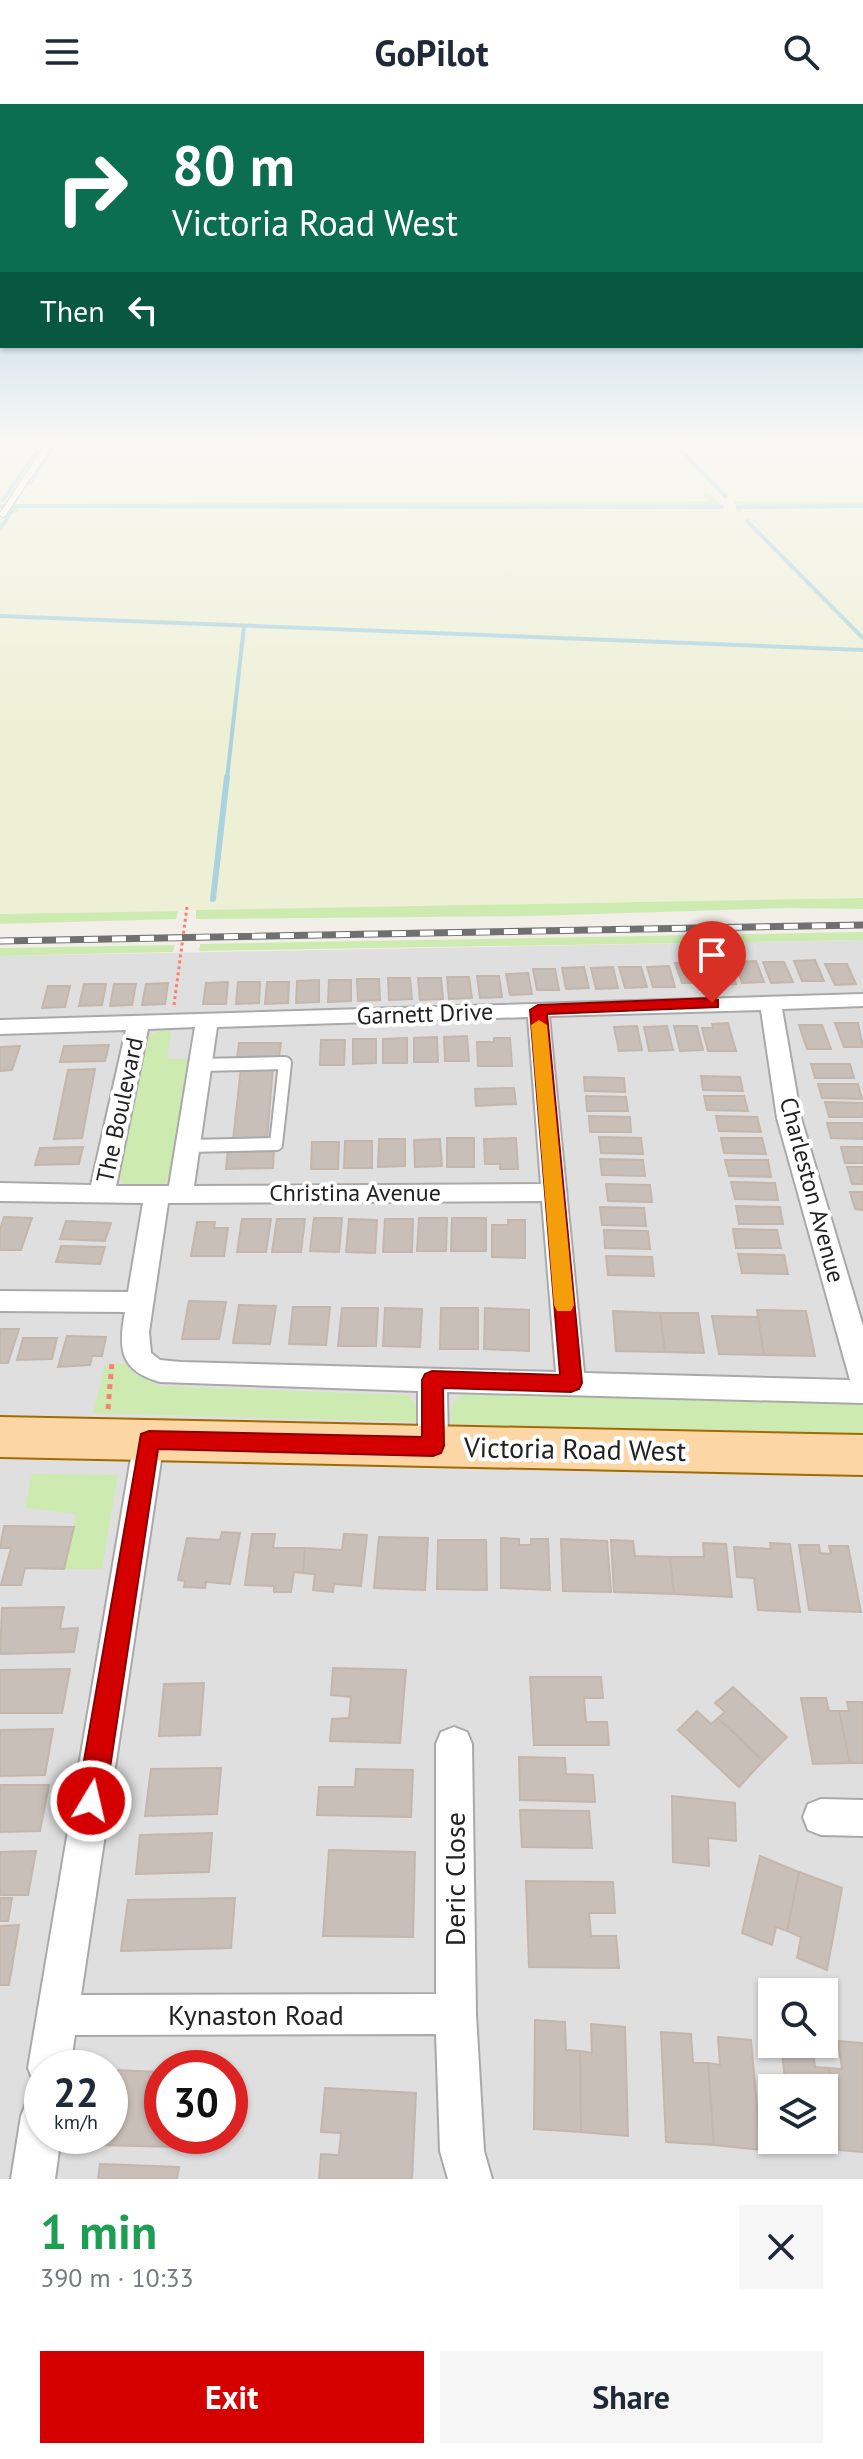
<!DOCTYPE html>
<html lang="en">
<head>
<meta charset="utf-8">
<style>
  body { margin:0; font-family:"PT Sans",sans-serif; background:#f6f6f7; color:#1f2937; height:100vh; display:flex; flex-direction:column; font-size:30px; white-space:nowrap }
  * { box-sizing:border-box; margin:0 }
  p { font-size:26px; color:#747a83 }
  .icon { flex:none; width:44px; height:44px; fill:none; stroke:currentColor; stroke-width:2; stroke-linecap:round; stroke-linejoin:round }
  .map { position:relative; height:2075px; overflow:hidden }
  .side { display:flex; flex-direction:column; background:#fff; flex:1 }
  .side>* { flex:none }
  .hud { position:absolute; left:0px; top:0px; width:864px; height:244px; box-shadow:0 2px 6px #0004; background:#0b6e4f; color:#fff; overflow:hidden }
  .buttons { position:absolute; left:758px; top:1874px; display:grid; gap:16px }
  .buttons a { display:grid; place-items:center; width:80px; height:80px; border-radius:0px; background:#fff; box-shadow:0 2px 6px #0004; font-size:40px }
  .speed { position:absolute; left:24px; top:1946px; display:flex; gap:16px; font-size:40px; font-weight:700; text-align:center }
  .speed>* { display:grid; place-content:center; width:104px; height:104px; border-radius:50%; background:#fff; box-shadow:0 2px 6px #0004; line-height:1 }
  .speed small { font-size:20px; font-weight:400 }
  .speed .limit { border:12px solid #d22; background:#fff; color:#111 }
  .pin { position:absolute; display:grid; place-items:center; width:68px; height:68px; color:#fff; margin:-82px -34px; border-radius:50% 50% 50% 0; rotate:-45deg; box-shadow:0 0 8px #0007 }
  .pin .icon { rotate:45deg }
  .me { position:absolute; width:88px; margin:-44px; rotate:9deg; stroke-linejoin:round; filter:drop-shadow(0 0 6px #0008) }
  .turn { display:flex; align-items:center; gap:28px; height:168px; padding:0 40px; font-size:36px }
  .turn .icon { width:104px; height:104px; stroke-width:2.5 }
  .turn b { display:block; font-size:56px; line-height:68px }
  .then { display:flex; align-items:center; height:76px; padding:0 40px; background:#0003; gap:16px; font-size:30px }
  .round { display:grid; place-items:center; flex:none; width:84px; height:84px; border-radius:0px; background:#f6f6f7 }
  .overview { display:flex; align-items:center; justify-content:space-between; height:136px; padding:0 40px }
  h1 { font-size:48px; font-weight:700; line-height:60px; color:#1e9e55 }
  .button { display:flex; gap:16px; margin-top:auto; padding:16px 40px }
  .button a { flex:1; height:92px; border-radius:0px; background:#d40000; color:#fff; font-size:32px; font-weight:700; line-height:92px; text-align:center }
  .button a+a { background:#f6f6f7; color:#1f2937 }
  header { display:flex; justify-content:space-between; align-items:center; height:104px; padding:0 40px; background:#fff; font-size:36px; font-weight:700 }
  .map>svg:first-child { display:block }
  .residential { fill:#e0dfdf; fill-rule:evenodd }
  .farmland { fill:#eef0d5 }
  .grass { fill:#cdebb0 }
  .lines { fill:none; stroke-linecap:round; stroke-linejoin:round }
  .stream-far1 { stroke:#aad3df; stroke-width:4 }
  .stream { stroke:#aad3df; stroke-width:6 }
  .building { fill:#c7bfb8; stroke:#c4b6ab; stroke-width:2 }
  .service-far1-casing { stroke:#a9a9a9; stroke-width:8 }
  .service-casing { stroke:#a9a9a9; stroke-width:16 }
  .minor-casing { stroke:#a9a9a9; stroke-width:4 }
  .primary-casing { stroke:#a06b00; stroke-width:4 }
  .path-far2 { stroke:#fa8072; stroke-width:2; stroke-dasharray:2 2; stroke-linecap:butt }
  .path-far1 { stroke:#fa8072; stroke-width:3; stroke-dasharray:3 3; stroke-linecap:butt }
  .path { stroke:#fa8072; stroke-width:5; stroke-dasharray:5 5; stroke-linecap:butt }
  .service-far1 { stroke:#fff; stroke-width:6 }
  .service { stroke:#fff; stroke-width:12 }
  .minor { fill:#fff; fill-rule:evenodd }
  .primary { fill:#fcd6a4; fill-rule:evenodd }
  .rail-casing { stroke:#707070; stroke-width:7 }
  .rail { stroke:#fff; stroke-width:5; stroke-dasharray:14; stroke-linecap:butt }
  .route { fill:#d40000; stroke:#8a0000; stroke-width:2 }
  .slow { fill:#f59e0b }
  .labels { text-anchor:middle; stroke-width:8; stroke-linejoin:round; paint-order:stroke }
  .street-label { font-size:24px; fill:#222; stroke:#fff }
  .near-street-label { font-size:28px; fill:#222; stroke:#fff }
</style>
</head>
<body>
<header><svg class="icon" aria-label="menu" viewBox="0 0 24 24"><path d="M4 6h16M4 12h16M4 18h16"/></svg>GoPilot<svg class="icon" aria-label="search" viewBox="0 0 24 24"><circle cx="10" cy="10" r="6"/><path d="M15 15l6 6"/></svg></header>
<div class="map">
<svg width="863" height="2075" viewBox="0 0 863 2075">
  <rect width="100%" height="100%" fill="#f2efe9"/>
  <!-- residential -->
  <path class="residential" d="M863 836V2075H0V852ZM772 1888H824V1940H772ZM42 1964H110V2032H42ZM162 1964H230V2032H162ZM772 1984H824V2036H772Z"/>
  <!-- farmland -->
  <path class="farmland" d="M0 336H43L0 399Z
    M60 336H863V398L21 400Z
    M20 404H734L737 408 740 405 863 404V794L0 810V412H15Z"/>
  <!-- grass -->
  <path class="grass" d="M705 388 711 390 725 405 20 404 17 409H10L16 400 709 397 703 392Z
    M734 397 863 398V404L741 405 742 408H737Z
    M863 794V805L789 804 532 812 196 815V806Z
    M178 807 176 815 0 820V810Z
    M863 828V836L199 847 200 840Z
    M175 841 173 848 0 852V844Z
    M171 926 167 955H189L173 1074 156 1084 126 1082 119 1074 145 939C149 927 160 927 171 926Z
    M126 1259 133 1269 161 1282 408 1291 421 1307 420 1318 93 1309 105 1261Z
    M464 1291 863 1299V1329L451 1320C450 1305 450 1297 464 1291Z
    M32 1370 118 1371 102 1465H64L76 1410 25 1404Z"/>
  <g class="lines">
    <!-- stream-far1 -->
    <path class="stream-far1" d="M323 336 459 339 500 336
      M671 336 725 392
      M30 379 58 336
      M3 396 45 336
      M0 402 722 403
      M738 403 863 402
      M747 417 863 534
      M0 425 15 402
      M0 512 863 546
      M227 675 244 522"/>
    <!-- stream -->
    <path class="stream" d="M213 795 227 673"/>
  </g>
  <!-- building -->
  <path class="building" d="M815 856 824 877H802L794 857Z
    M756 857 764 878 742 879 735 858Z
    M697 858 704 879H682L675 859Z
    M763 858H784L793 878 771 879Z
    M729 859 736 880 714 881 707 860Z
    M825 860H847L856 880 835 881Z
    M669 862 675 883H653L647 863Z
    M584 863 589 884 566 885 562 864Z
    M613 863 618 884 596 885 591 864Z
    M619 863H641L647 883 625 884Z
    M533 865H555L559 886H537Z
    M528 869 532 890 510 891 506 870Z
    M477 872H499L502 893 480 894Z
    M447 873H469L472 894 449 895Z
    M388 874H410L412 895 389 896Z
    M418 874H441L443 895 420 896Z
    M357 875H379L380 896 358 897Z
    M319 876V898L296 899 297 877Z
    M329 876H351V897L328 898Z
    M228 878 226 900H203L206 879Z
    M238 878H260L259 899 236 900Z
    M267 878H289L288 899 265 900Z
    M168 879 165 900 142 901 146 880Z
    M84 880H106L102 901 79 902Z
    M114 880H136L132 901 110 902Z
    M48 882H70L65 903 42 904Z
    M728 919 736 947H708L702 924H713L712 920Z
    M835 919H858L863 943H844Z
    M799 921H822L831 945H807Z
    M637 922 642 946 619 947 614 923Z
    M667 922 673 946 649 947 644 923Z
    M674 922H697L703 946 680 947Z
    M467 932 469 957H445L444 933Z
    M437 933 438 958H414V934Z
    M407 934V959H383V935Z
    M494 934H510L512 962H478L477 938H494Z
    M353 935H376V959L353 960Z
    M321 936H345L344 961H320Z
    M239 939H281L279 953 237 954Z
    M109 941 105 957 60 958 64 942Z
    M20 942 12 966 0 967V943Z
    M811 960H850L854 974H815Z
    M241 963H273L267 1036 233 1037Z
    M95 965 82 1034 54 1035 68 966Z
    M701 972 740 973 743 987 703 986Z
    M584 973 624 974 625 988 585 987Z
    M818 980H858L862 995 822 994Z
    M514 984 516 1000 476 1002 475 985Z
    M586 992 626 993 628 1007H587Z
    M704 992H744L748 1007 707 1006Z
    M825 998 863 999V1013H829Z
    M589 1012 630 1013 631 1028H590Z
    M716 1012 757 1013 761 1028 719 1027Z
    M827 1019H863V1035L831 1034Z
    M599 1033 641 1034 643 1050 601 1049Z
    M447 1034H474V1063H447Z
    M516 1034 518 1065H500V1060H485L484 1035Z
    M721 1034H762L766 1050 724 1049Z
    M379 1035H405V1062L378 1063Z
    M440 1035 442 1062 415 1063 414 1036Z
    M345 1037H372V1064H344Z
    M312 1038H339L338 1065H311Z
    M83 1043 79 1060 35 1061 40 1044Z
    M841 1043H863V1059H845Z
    M274 1044 273 1064 226 1065 228 1045Z
    M600 1055 643 1056 645 1072 602 1071Z
    M725 1056H768L771 1073 729 1072Z
    M847 1063H863V1080H852Z
    M731 1078 775 1079 778 1096 735 1095Z
    M606 1080 650 1081 652 1098 608 1097Z
    M850 1088H863V1106L855 1105Z
    M736 1102 780 1103 783 1120H739Z
    M600 1103 644 1104 646 1122 602 1121Z
    M4 1113 32 1114 21 1146H0V1125Z
    M314 1114H342L339 1148 310 1147Z
    M419 1114H447L446 1147H417Z
    M452 1114H486V1147H451Z
    M242 1115H271L266 1148H237Z
    M277 1115H305L301 1148H272Z
    M349 1115 377 1116 375 1149 346 1148Z
    M385 1115H413L412 1148H383Z
    M508 1116H525V1154L492 1153V1121H508Z
    M66 1117 111 1119 105 1137 60 1135Z
    M197 1118H215L214 1124H228L224 1152H191Z
    M733 1125 777 1126 781 1144H736Z
    M604 1126 648 1127 650 1145 605 1144Z
    M61 1142 105 1143 100 1160 56 1158Z
    M738 1150 784 1151 788 1170 742 1169Z
    M606 1152 652 1153 654 1172 608 1171Z
    M189 1197 226 1198 219 1235H182Z
    M239 1201 276 1202 270 1240 233 1239Z
    M293 1203H330L326 1241 289 1240Z
    M342 1204H378L376 1242H338Z
    M385 1204 422 1205 420 1243 383 1242Z
    M441 1204H478V1245H440Z
    M485 1204 529 1206V1247L484 1245Z
    M757 1206 806 1207 815 1252 764 1251Z
    M613 1207 660 1209 665 1248 616 1247Z
    M660 1209H698L704 1249 665 1248Z
    M712 1212 758 1213 764 1251 719 1250Z
    M0 1225H19L8 1259H0Z
    M67 1232 106 1233 102 1252H92L90 1261 58 1263Z
    M23 1234H57L52 1255 17 1256Z
    M4 1422 74 1423 64 1465 25 1464 21 1481H1L11 1444H0Z
    M222 1428 240 1429 230 1480 206 1478 205 1484 184 1483 185 1477 178 1476 187 1434 220 1436Z
    M252 1430H275L273 1444H305L303 1469 294 1468 291 1488H274V1482L245 1481Z
    M344 1430 367 1431 361 1482 334 1480 333 1488 313 1486 315 1470 303 1469 305 1444 342 1446Z
    M379 1433 428 1434 425 1486 374 1484Z
    M501 1434 519 1435V1441H531V1435H548L550 1486 501 1484Z
    M561 1435 607 1437 611 1488 563 1487Z
    M438 1436H486L487 1486 437 1485Z
    M611 1436 633 1437 635 1452 670 1453 674 1490 614 1488Z
    M703 1439 726 1440 732 1493 674 1490 670 1453H704Z
    M770 1439 790 1440 800 1508 758 1506 754 1474 737 1473 734 1443 771 1445Z
    M799 1441H819L820 1449 831 1450 829 1442H848L861 1508 809 1506Z
    M64 1503 60 1525 78 1524 74 1548 0 1550 2 1504Z
    M333 1564 406 1566 400 1639 330 1637 332 1615 349 1614 351 1593 331 1591Z
    M70 1565 62 1609H0V1566Z
    M530 1573H601L603 1594H584L586 1618H607L609 1641H534Z
    M204 1579 200 1631 159 1632 164 1580Z
    M733 1583 787 1633 763 1657 718 1614 725 1608 715 1599Z
    M801 1594H826L829 1607H839L850 1659 813 1660Z
    M847 1598H863V1659H850L839 1607H849Z
    M697 1607 711 1620 718 1614 763 1657 739 1683 678 1626Z
    M53 1625 45 1671 0 1672V1626Z
    M519 1653 565 1654 566 1670 593 1671 595 1698 520 1696Z
    M221 1664 217 1710 145 1712 151 1665Z
    M356 1665 413 1666 411 1713 317 1711 319 1683H355Z
    M0 1681H49L40 1727 0 1728Z
    M672 1692 735 1699 736 1737 708 1734 709 1762 673 1758Z
    M520 1706 589 1707 592 1744 522 1743Z
    M212 1729 209 1768 136 1770 140 1731Z
    M329 1746 415 1748 413 1833 323 1832Z
    M36 1747 28 1791H0V1748Z
    M760 1752 799 1768 787 1827 776 1823 772 1841 742 1829Z
    M799 1768 842 1784 827 1866 797 1854 801 1833 787 1827Z
    M526 1777 613 1778 615 1809H589L591 1832H616L619 1864 529 1863Z
    M0 1794H12L8 1817H0Z
    M235 1794 231 1844 121 1847 128 1796Z
    M19 1821 9 1881H0V1822Z
    M535 1916 565 1918 566 1946 580 1947 581 2028 534 2025Z
    M591 1920 625 1923 628 2032 581 2028 580 1947 592 1949Z
    M661 1928 691 1930 693 1959H708L714 2041 666 2038Z
    M718 1933 751 1936 761 2046 714 2041 708 1959 720 1961Z
    M838 1937 863 1939V2048L840 2046 829 1964 842 1965Z
    M781 1940H812L815 1963 829 1964 840 2046 792 2042 791 2036H824V1984H786Z
    M113 1966 162 1968V2032H177L176 2043 100 2041 102 2032H110Z
    M325 1984 416 1989 412 2075H319L321 2050 339 2051 341 2029 321 2028Z
    M100 2060 179 2063 177 2075H98Z"/>
  <g class="lines">
    <!-- service-far1 casing -->
    <g class="service-far1-casing">
      <path id="service-far1" d="M3 410 52 336"/>
    </g>
    <!-- service casing -->
    <g class="service-casing">
      <path id="service" d="M188 1042 276 1040 285 959 201 961"/>
    </g>
    <!-- minor casing -->
    <g class="minor-casing">
      <path id="minor" d="M863 890V902L782 905 801 1014 863 1222V1299L447 1288 448 1342 444 1351 433 1354 422 1351 418 1342V1287L160 1278C120 1267 118 1245 125 1208L0 1207V1187L128 1188 143 1099 0 1097V1079L91 1081 126 926 0 930V916ZM761 906 777 1014 850 1276 584 1269 549 912ZM528 913 541 1080 194 1082 217 923ZM195 923 169 1082H116L148 925ZM542 1097 556 1268 181 1258 160 1256 151 1249 149 1228 168 1099Z
        M149 1324 159 1327 164 1336 81 1891 436 1890V1640L441 1628 454 1623 467 1628 472 1640 476 1910 484 2047 492 2075H448L440 2047 436 1930 75 1931 70 1964H42V1982L34 1979 28 1964 134 1336 139 1327Z
        M821 1695 863 1696V1732L821 1731 808 1726 803 1713 808 1700Z
        M42 1991V2032H61L55 2075H11L21 2012 27 1997Z"/>
    </g>
    <!-- primary casing -->
    <g class="primary-casing">
      <path id="primary" d="M0 1313 863 1331V1371L0 1353Z"/>
    </g>
    <!-- path-far2 -->
    <path class="path-far2" d="M383 336H467"/>
    <!-- path-far1 -->
    <path class="path-far1" d="M174 901 187 803"/>
    <!-- path -->
    <path class="path" d="M108 1305 112 1258"/>
    <!-- service-far1 -->
    <use href="#service-far1" class="service-far1"/>
    <!-- service -->
    <use href="#service" class="service"/>
    <!-- minor -->
    <use href="#minor" class="minor"/>
    <!-- primary -->
    <use href="#primary" class="primary"/>
    <!-- rail casing -->
    <g class="rail-casing">
      <path id="rail" d="M0 837 863 821"/>
    </g>
    <!-- rail -->
    <use href="#rail" class="rail"/>
  </g>
  <!-- sky -->
  <linearGradient id="sky" x2="0" y2="1"><stop stop-color="#8fc0e4"/><stop offset="0.54" stop-color="#f9f8f5"/><stop offset="1" stop-color="#f9f8f5" stop-opacity="0"/></linearGradient>
  <rect width="863" height="627" fill="url(#sky)"/>
  <!-- route -->
  <path class="route" d="M712 894 718 896V903L547 910 582 1279 579 1285 571 1288 443 1284 444 1342 441 1349 433 1352 158 1345 105 1697 101 1707 91 1711 81 1707 77 1697 141 1330 149 1327 422 1333V1276L425 1270 432 1267 560 1271 530 906 538 901Z"/>
  <!-- slow -->
  <path class="slow" d="M539 916 547 921 574 1201 571 1207H557L554 1201 531 921Z"/>
  <g class="labels">
    <!-- street labels -->
    <g class="street-label">
      <text transform="translate(425 910) rotate(-2)" y="8">Garnett Drive</text>
      <text transform="translate(120 1006) rotate(-78)" y="8">The Boulevard</text>
      <text transform="translate(812 1086) rotate(75)" y="8">Charleston Avenue</text>
      <text x="355" y="1097">Christina Avenue</text>
    </g>
    <!-- near-street labels -->
    <g class="near-street-label">
      <text transform="translate(575 1345) rotate(1)" y="10">Victoria Road West</text>
      <text transform="translate(455 1775) rotate(-90)" y="10">Deric Close</text>
      <text x="256" y="1921">Kynaston Road</text>
    </g>
  </g>
</svg>
<div class="buttons">
<a><svg class="icon" aria-label="search" viewBox="0 0 24 24"><circle cx="10" cy="10" r="6"/><path d="M15 15l6 6"/></svg></a>
<a><svg class="icon" aria-label="layers" viewBox="0 0 24 24"><path d="M12 4l9 5-9 5-9-5zM3 14l9 5 9-5"/></svg></a>
</div>
<div class="speed"><div>22<small>km/h</small></div><div class="limit">30</div></div>
<div class="pin" style="left:712px;top:899px;background:#d93025"><svg class="icon" aria-label="arrive" viewBox="0 0 24 24"><path d="M6 21V4h12l-3 4 3 4H6"/></svg></div>
<svg class="me" style="left:91px;top:1697px" viewBox="-20 -20 40 40"><circle r="17" fill="#d40000" stroke="#fff" stroke-width="3"/><path d="M0-11L8 9 0 5-8 9z" fill="#fff"/></svg>
<div class="hud">
<div class="turn"><svg class="icon" aria-label="right" viewBox="0 0 24 24"><path d="M7 20v-9h11M14 6l5 5-5 5"/></svg><div><b>80 m</b>Victoria Road West</div></div>
<div class="then">Then<svg class="icon" aria-label="left" viewBox="0 0 24 24"><path d="M17 20v-9H6M10 6l-5 5 5 5"/></svg></div>
</div>
</div>
<section class="side">
<div class="overview"><div><h1>1 min</h1><p>390 m · 10:33</p></div><a class="round"><svg class="icon" aria-label="close" viewBox="0 0 24 24"><path d="M6 6l12 12M18 6L6 18"/></svg></a></div>
<div class="button"><a>Exit</a><a>Share</a></div>
</section>
</body>
</html>
